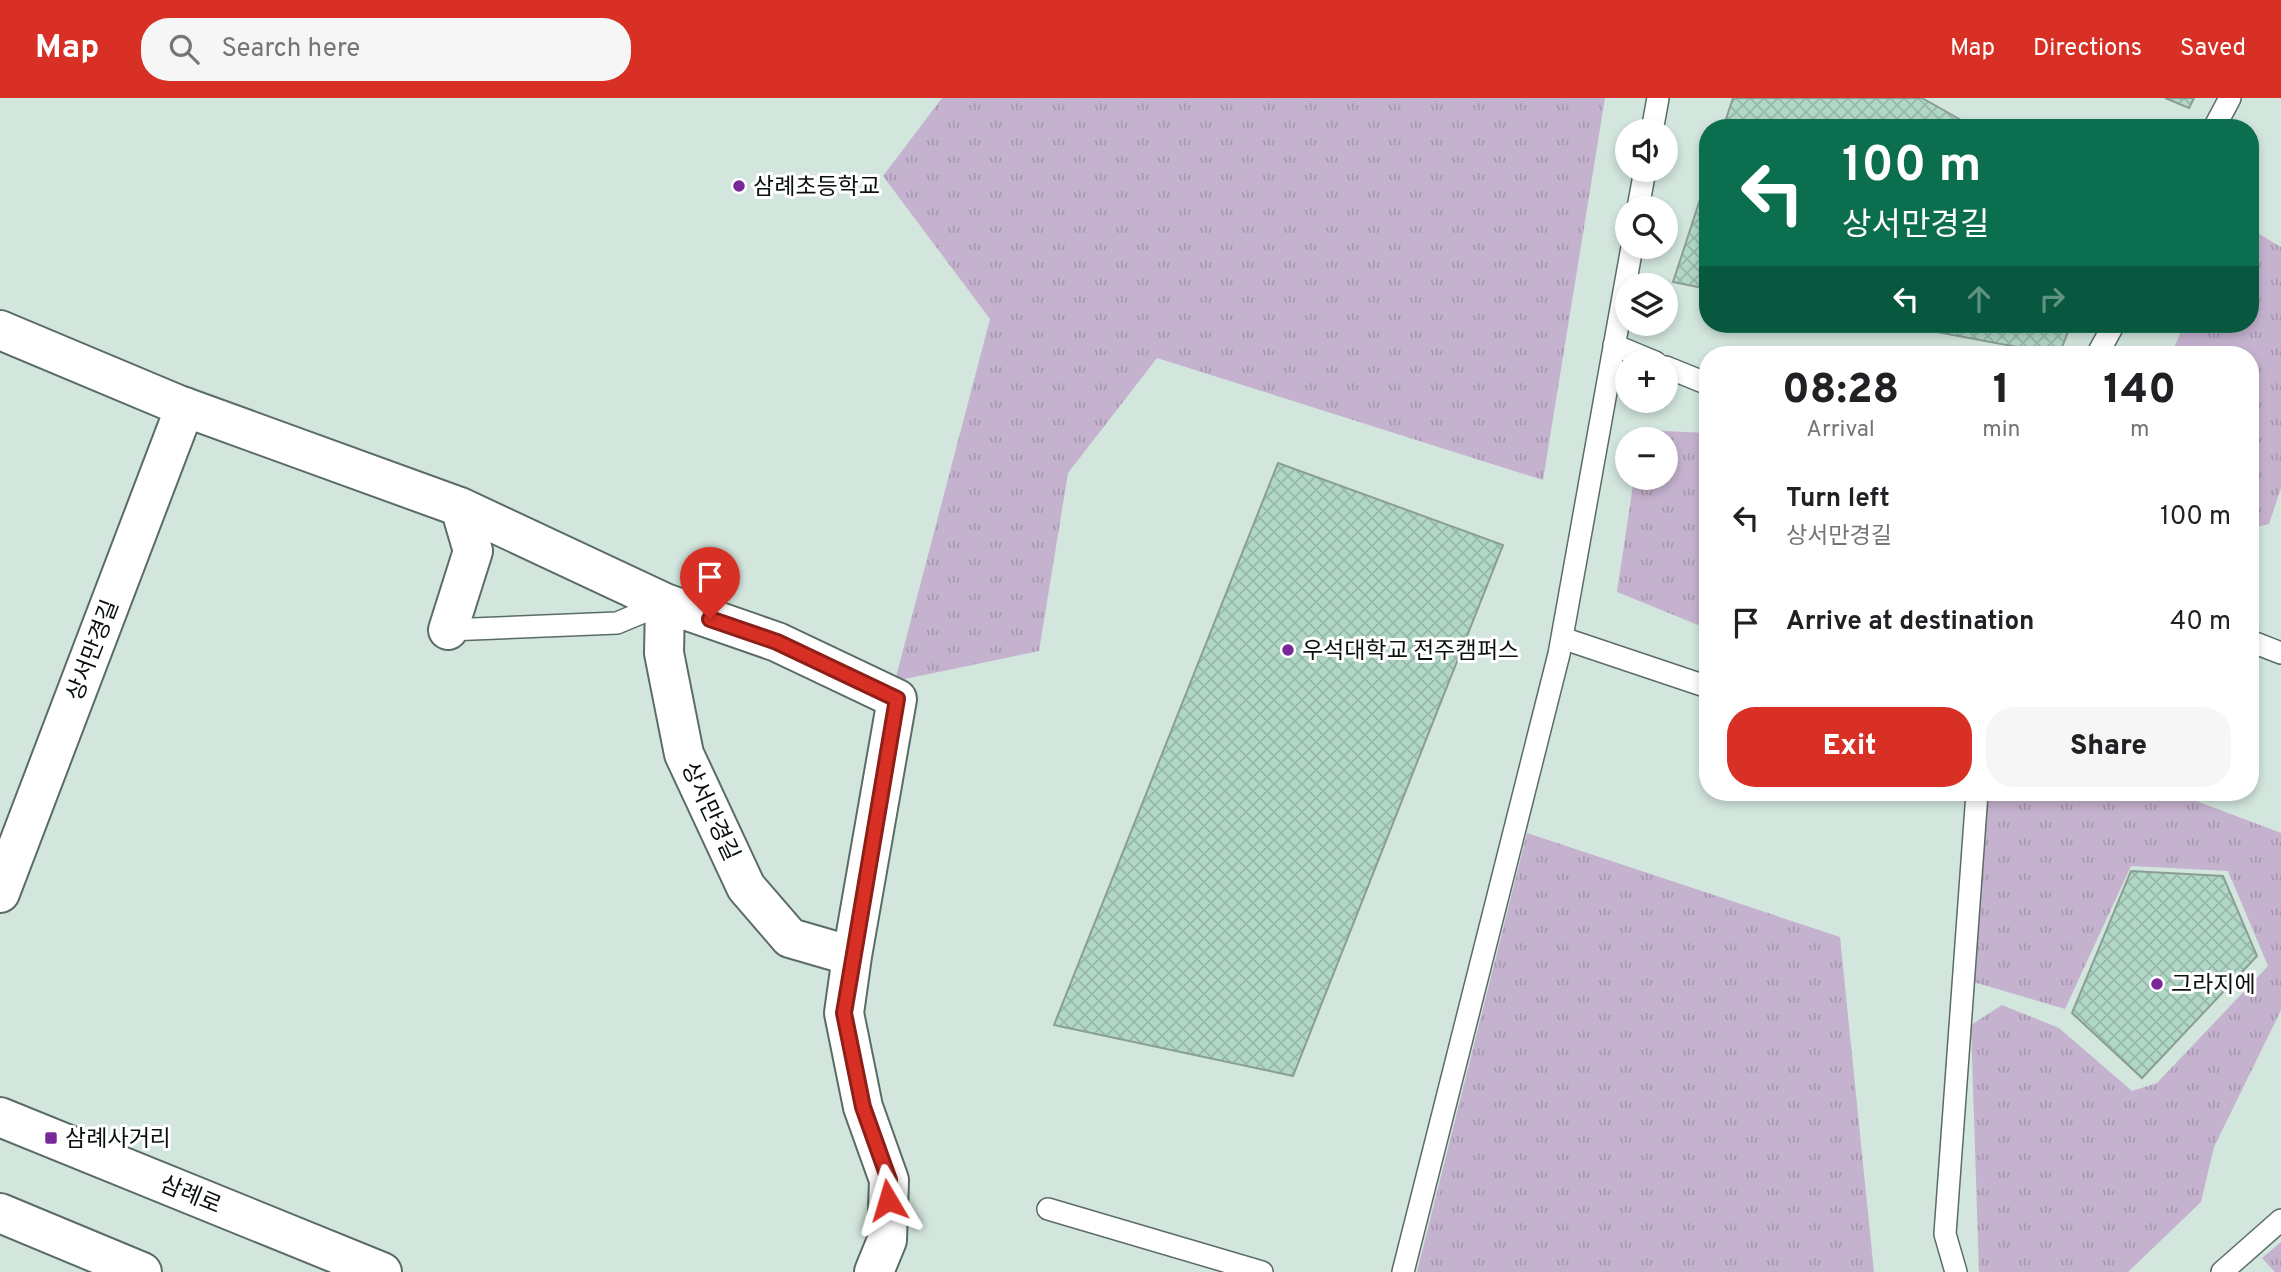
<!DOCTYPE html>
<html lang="en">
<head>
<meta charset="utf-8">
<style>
  body { margin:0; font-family:Overpass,"Noto Sans KR",sans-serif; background:#f6f6f6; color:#202124; height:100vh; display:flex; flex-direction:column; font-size:26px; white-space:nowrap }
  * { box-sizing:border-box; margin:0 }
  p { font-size:23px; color:#757577 }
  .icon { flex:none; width:38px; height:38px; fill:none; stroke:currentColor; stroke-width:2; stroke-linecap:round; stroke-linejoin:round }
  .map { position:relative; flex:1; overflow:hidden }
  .sheet { position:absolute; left:1699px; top:248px; width:560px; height:455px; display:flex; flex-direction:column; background:#fff; border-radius:28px; box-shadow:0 4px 10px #0003 }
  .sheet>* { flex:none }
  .banner { position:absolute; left:1699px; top:21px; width:560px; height:214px; border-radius:28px; box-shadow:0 4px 10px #0003; background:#0b6e4f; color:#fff; overflow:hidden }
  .tools { position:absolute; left:1615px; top:21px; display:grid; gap:14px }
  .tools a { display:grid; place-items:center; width:63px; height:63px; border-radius:50%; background:#fff; box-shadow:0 4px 10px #0003; font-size:35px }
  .pin { position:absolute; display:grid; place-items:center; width:60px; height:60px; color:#fff; margin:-72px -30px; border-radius:50% 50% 50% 0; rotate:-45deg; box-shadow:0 0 7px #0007 }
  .pin .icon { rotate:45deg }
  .me { position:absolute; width:77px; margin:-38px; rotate:353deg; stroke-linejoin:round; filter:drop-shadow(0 0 5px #0008) }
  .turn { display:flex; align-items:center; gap:24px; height:147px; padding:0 28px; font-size:32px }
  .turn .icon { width:91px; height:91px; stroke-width:2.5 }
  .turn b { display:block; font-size:49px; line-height:60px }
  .lanes { display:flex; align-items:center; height:66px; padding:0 28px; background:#0003; justify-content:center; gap:35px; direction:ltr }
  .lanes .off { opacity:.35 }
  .eta { display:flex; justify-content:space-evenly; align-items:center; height:119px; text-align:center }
  .eta b { font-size:42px; font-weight:800; line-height:49px }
  .button { display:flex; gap:14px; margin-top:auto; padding:14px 28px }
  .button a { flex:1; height:80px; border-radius:28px; background:#d93025; color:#fff; font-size:28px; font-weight:800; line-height:80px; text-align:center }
  .button a+a { background:#f6f6f6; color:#202124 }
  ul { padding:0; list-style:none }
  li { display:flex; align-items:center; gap:21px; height:105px; padding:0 28px }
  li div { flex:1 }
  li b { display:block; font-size:26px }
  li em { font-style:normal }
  header { display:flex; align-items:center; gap:42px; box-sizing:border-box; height:98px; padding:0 35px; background:#d93025; color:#fff }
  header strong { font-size:33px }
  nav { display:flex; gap:38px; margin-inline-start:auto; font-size:24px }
  .search { width:490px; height:63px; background:#f6f6f6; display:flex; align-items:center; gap:18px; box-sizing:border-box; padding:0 24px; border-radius:28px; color:#757577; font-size:26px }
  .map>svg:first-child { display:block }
  .grass { fill:url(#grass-tufts) }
  .building { fill:url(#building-cross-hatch); stroke:#8b9e95; stroke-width:2 }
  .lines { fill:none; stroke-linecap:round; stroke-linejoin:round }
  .service-casing { stroke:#5a6c64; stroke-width:24 }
  .minor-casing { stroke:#5a6c64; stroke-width:42 }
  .tertiary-casing { stroke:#5a6c64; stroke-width:42 }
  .service { stroke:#fff; stroke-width:21 }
  .minor { stroke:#fff; stroke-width:38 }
  .tertiary { stroke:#fff; stroke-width:38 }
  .route-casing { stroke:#8d1f18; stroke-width:18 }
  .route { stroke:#d93025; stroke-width:12 }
  .poi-dot { fill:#792899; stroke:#fff; stroke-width:2.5 }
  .labels { text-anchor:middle; stroke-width:6; stroke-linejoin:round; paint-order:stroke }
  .poi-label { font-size:23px; fill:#09100d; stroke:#fff; text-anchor:start }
  .street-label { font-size:23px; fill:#09100d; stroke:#fff }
</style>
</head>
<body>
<header>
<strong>Map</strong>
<div class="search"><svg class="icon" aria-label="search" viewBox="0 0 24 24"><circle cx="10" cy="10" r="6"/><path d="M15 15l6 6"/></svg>Search here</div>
<nav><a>Map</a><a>Directions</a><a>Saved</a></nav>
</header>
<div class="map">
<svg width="2281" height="1174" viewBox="0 0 2281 1174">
  <defs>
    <pattern id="grass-tufts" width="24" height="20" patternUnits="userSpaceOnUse" patternTransform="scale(1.75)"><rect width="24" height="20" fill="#c5b2cf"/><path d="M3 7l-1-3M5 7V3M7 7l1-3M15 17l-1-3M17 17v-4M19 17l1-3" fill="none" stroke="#a898b1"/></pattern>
    <pattern id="building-cross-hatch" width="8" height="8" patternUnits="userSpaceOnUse" patternTransform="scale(1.75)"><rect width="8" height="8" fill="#b1d7c6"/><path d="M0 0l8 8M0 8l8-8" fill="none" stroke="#97b8a9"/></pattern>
  </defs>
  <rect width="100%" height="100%" fill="#d2e6dd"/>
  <!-- grass -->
  <path class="grass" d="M942 0H1605L1543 382 1157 260 1068 375 1039 553 895 583 990 221 883 78Z
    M2251 131 2281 149V390L2269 426 2251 430 2250 257H2171L2184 226H2250Z
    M1642 332 1708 335V531L1617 494 1634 380H1666V341H1640Z
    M1984 695H2175L2281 735V912L2214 1049 2201 1104 2128 1174H1979L1971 927 2002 907 2059 930 2132 993 2157 985 2268 868 2228 773 2131 768 2065 911 1970 883Z
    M1527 735 1840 839 1874 1174H1417Z
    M2281 1144V1174H2275L2262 1160Z"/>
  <!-- building -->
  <path class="building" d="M1733 0H1922L1975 30H1723Z
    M2165 0H2194L2189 10Z
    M1708 77V191L1673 184Z
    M1895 226H2071L2059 257Z
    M1278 365 1503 447 1293 978 1054 927Z
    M2131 773 2223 778 2257 858 2142 980 2072 915Z"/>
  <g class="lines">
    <!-- service casing -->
    <g class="service-casing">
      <path id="service" d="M2214 30 2230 0
        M1652 33 1658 0
        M1638 110 1645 72
        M1614 247 1655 264
        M2097 257 2114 226
        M1666 269 1708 286
        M448 532 617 525 665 505
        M1562 540 1708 589
        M2250 543 2281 555
        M1048 1111 1262 1174
        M1403 1174 1559 556 1632 149
        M1956 1174 1945 1136 1977 695
        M2222 1174 2281 1122"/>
    </g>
    <!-- minor casing -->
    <g class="minor-casing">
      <path id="minor" d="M0 232 179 307 460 409 665 505 777 544 897 601 852 858
        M665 505 664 555 684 656 746 789 790 840 852 858 844 915 863 1009 889 1082 887 1142 874 1174
        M448 532 473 453 460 409
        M0 795 185 309"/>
    </g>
    <!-- tertiary casing -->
    <g class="tertiary-casing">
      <path id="tertiary" d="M0 1019 382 1174
        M0 1115 142 1174"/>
    </g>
    <!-- service -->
    <use href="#service" class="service"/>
    <!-- minor -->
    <use href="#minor" class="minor"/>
    <!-- tertiary -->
    <use href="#tertiary" class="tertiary"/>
  </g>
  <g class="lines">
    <!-- route casing -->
    <g class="route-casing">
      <path id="route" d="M710 521 777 544 897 601 844 915 863 1009 889 1082 888 1102"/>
    </g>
    <!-- route -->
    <use href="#route" class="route"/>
  </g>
  <!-- markers -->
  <g class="poi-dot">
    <circle cx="739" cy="88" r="7"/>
    <circle cx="1288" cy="552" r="7"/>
    <circle cx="2157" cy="886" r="7"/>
    <rect x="44" y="1033" width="14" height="14" rx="3.5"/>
  </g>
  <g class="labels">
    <!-- poi labels -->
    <g class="poi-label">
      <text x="753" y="96">삼례초등학교</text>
      <text x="1302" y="560">우석대학교 전주캠퍼스</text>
      <text x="2171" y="894">그라지에</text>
      <text x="65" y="1048">삼례사거리</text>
    </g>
    <!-- street labels -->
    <g class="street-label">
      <text transform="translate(92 552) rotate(-69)" y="8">상서만경길</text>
      <text transform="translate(711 713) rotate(65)" y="8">상서만경길</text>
      <text transform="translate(191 1096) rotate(22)" y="8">삼례로</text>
    </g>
  </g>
</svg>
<div class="tools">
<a><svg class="icon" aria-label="sound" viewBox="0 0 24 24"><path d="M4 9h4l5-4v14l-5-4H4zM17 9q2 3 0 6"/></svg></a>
<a><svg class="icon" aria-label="search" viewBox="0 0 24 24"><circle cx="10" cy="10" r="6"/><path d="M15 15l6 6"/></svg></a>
<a><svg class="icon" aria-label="layers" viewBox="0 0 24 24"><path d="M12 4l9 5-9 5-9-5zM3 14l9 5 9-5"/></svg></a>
<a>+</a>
<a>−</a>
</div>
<div class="pin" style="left:710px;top:521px;background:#d93025"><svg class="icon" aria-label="arrive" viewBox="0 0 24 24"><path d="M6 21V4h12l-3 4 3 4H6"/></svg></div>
<svg class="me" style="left:888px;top:1102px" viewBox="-20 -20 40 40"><path d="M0-17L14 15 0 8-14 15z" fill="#d93025" stroke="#fff" stroke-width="4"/></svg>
<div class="banner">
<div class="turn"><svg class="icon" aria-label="left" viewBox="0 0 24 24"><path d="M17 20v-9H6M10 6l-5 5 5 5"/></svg><div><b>100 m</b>상서만경길</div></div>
<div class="lanes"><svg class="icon" aria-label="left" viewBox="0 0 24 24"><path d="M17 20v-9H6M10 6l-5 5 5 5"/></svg><svg class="icon off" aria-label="ahead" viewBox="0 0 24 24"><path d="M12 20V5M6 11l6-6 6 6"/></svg><svg class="icon off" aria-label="right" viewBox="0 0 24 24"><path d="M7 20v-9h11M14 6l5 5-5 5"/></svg></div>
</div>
<section class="sheet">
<div class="eta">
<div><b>08:28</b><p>Arrival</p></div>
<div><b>1</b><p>min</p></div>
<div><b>140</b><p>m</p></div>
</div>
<ul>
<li><svg class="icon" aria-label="left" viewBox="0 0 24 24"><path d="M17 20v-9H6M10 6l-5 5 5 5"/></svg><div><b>Turn left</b><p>상서만경길</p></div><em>100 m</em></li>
<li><svg class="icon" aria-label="arrive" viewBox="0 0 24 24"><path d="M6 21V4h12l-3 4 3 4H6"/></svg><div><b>Arrive at destination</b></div><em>40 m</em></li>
</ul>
<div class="button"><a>Exit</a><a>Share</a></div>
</section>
</div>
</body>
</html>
